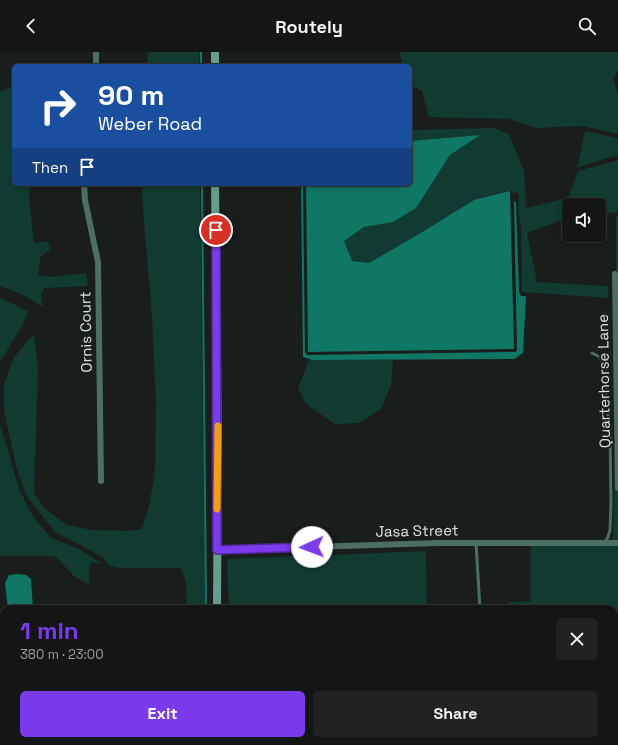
<!DOCTYPE html>
<html lang="en">
<head>
<meta charset="utf-8">
<style>
  body { margin:0; font-family:"Space Grotesk",sans-serif; background:#202322; color:#f1f3f6; height:100vh; display:flex; flex-direction:column; font-size:15px; white-space:nowrap }
  * { box-sizing:border-box; margin:0 }
  p { font-size:13px; color:#9d9fa0 }
  .icon { flex:none; width:22px; height:22px; fill:none; stroke:currentColor; stroke-width:2; stroke-linecap:round; stroke-linejoin:round }
  .map { position:relative; flex:1; overflow:hidden }
  .details { position:absolute; left:0px; top:553px; width:618px; height:140px; display:flex; flex-direction:column; background:#131615; border-radius:12px 12px 0 0; box-shadow:0 2px 6px #0003,0 0 0 1px #323534 }
  .details>* { flex:none }
  .guide { position:absolute; left:12px; top:12px; width:400px; height:122px; border-radius:6px; box-shadow:0 2px 6px #0003,0 0 0 1px #323534; background:#1a4fa0; color:#fff; overflow:hidden }
  .buttons { position:absolute; left:562px; top:146px; display:grid; gap:8px }
  .buttons a { display:grid; place-items:center; width:44px; height:44px; border-radius:6px; background:#131615; box-shadow:0 2px 6px #0003,0 0 0 1px #323534; font-size:20px }
  .pin { position:absolute; display:grid; place-items:center; width:34px; height:34px; color:#fff; margin:-17px; border:2px solid #fff; border-radius:50%; box-shadow:0 1px 4px #0007 }
  .me { position:absolute; width:44px; margin:-22px; rotate:268deg; stroke-linejoin:round; filter:drop-shadow(0 0 3px #0008) }
  .turn { display:flex; align-items:center; gap:14px; height:84px; padding:0 20px; font-size:18px }
  .turn .icon { width:52px; height:52px; stroke-width:2.5 }
  .turn b { display:block; font-size:28px; line-height:34px }
  .then { display:flex; align-items:center; height:38px; padding:0 20px; background:#0003; gap:8px; font-size:15px }
  .round { display:grid; place-items:center; flex:none; width:42px; height:42px; border-radius:6px; background:#202322 }
  .head { display:flex; align-items:center; justify-content:space-between; height:68px; padding:0 20px }
  h1 { font-size:24px; font-weight:700; line-height:30px; color:#7c3aed }
  .action { display:flex; gap:8px; margin-top:auto; padding:8px 20px }
  .action a { flex:1; height:46px; border-radius:6px; background:#7c3aed; color:#fff; font-size:16px; font-weight:700; line-height:46px; text-align:center }
  .action a+a { background:#202322; color:#f1f3f6 }
  header { display:flex; justify-content:space-between; align-items:center; height:52px; padding:0 20px; background:#131615; font-size:18px; font-weight:700 }
  .map>svg:first-child { display:block }
  .green { fill:#113a31 }
  .water { fill:#0f7864 }
  .lines { fill:none; stroke-linecap:round; stroke-linejoin:round }
  .stream { stroke:#0f7864; stroke-width:2 }
  .lane { stroke:#4c6e65; stroke-width:3 }
  .street { stroke:#4c6e65; stroke-width:6 }
  .secondary { stroke:#669e8e; stroke-width:8 }
  .route-casing { stroke:#51269a; stroke-width:10 }
  .route { stroke:#7c3aed; stroke-width:7 }
  .slow { stroke:#f59e0b; stroke-width:7 }
  .labels { text-anchor:middle; stroke-width:4; stroke-linejoin:round; paint-order:stroke }
  .street-label { font-size:15px; fill:#dee1e0; stroke:#191d1c }
</style>
</head>
<body>
<header><svg class="icon" aria-label="back" viewBox="0 0 24 24"><path d="M15 5l-7 7 7 7"/></svg>Routely<svg class="icon" aria-label="search" viewBox="0 0 24 24"><circle cx="10" cy="10" r="6"/><path d="M15 15l6 6"/></svg></header>
<div class="map">
<svg width="618" height="693" viewBox="0 0 618 693">
  <rect width="100%" height="100%" fill="#191d1c"/>
  <!-- green -->
  <path class="green" d="M148 0H199V14H147Z
    M400 0H618V18L613 27 618 42V82L582 74 536 76 509 67 429 65 422 39 410 33V14H403Z
    M14 34V132H30L29 146 34 191 48 189 50 197 40 206 38 223 51 225 86 221 88 234 44 236 41 244 43 255 23 243 0 234V39Z
    M493 76 509 82 524 119 526 156 568 146 578 119 618 108V160L599 162V153H569V165L527 181 537 230 607 234 609 246 522 240 521 173 518 158 519 142 510 139 474 148 419 182 369 211 352 209 343 189 364 175 393 170 416 156 450 103 479 83 410 89V78Z
    M585 79 618 86V104L604 107 577 116Z
    M141 132H200L205 555 187 554 186 529 180 516H120L110 514 103 505 55 480 26 443 16 414 4 358V332L14 305 34 282 38 316 34 441 45 457 67 473 92 478 128 479 142 477 149 454 155 419 156 352 152 266Z
    M616 164H618V693H433V689H614V557H510L509 550 531 549V494L613 490 616 349Z
    M0 246 28 259 22 274 0 310Z
    M309 308H393L391 333 381 357 359 371 335 372 306 352 298 336Z
    M0 372 19 437 32 463 50 485 81 498 102 512 92 510 89 516V533L74 524 55 504H0Z
    M426 499 427 557H229L227 507Z
    M0 591H4V689H63L61 693H0Z
    M81 689H105V693H78Z
    M381 689H430V693H381Z"/>
  <!-- water -->
  <path class="water" d="M480 83 450 103 416 156 393 170 364 175 344 189 352 209 369 211 419 182 474 148 510 139 514 297 308 300 306 132H410V89Z
    M301 132H303L305 300 307 303 516 300 517 297 514 149 516 150 519 240 521 244H526L523 301 514 307 312 308 303 305Z
    M19 522 26 523 31 527 33 557H8L5 531 9 523Z"/>
  <g class="lines">
    <!-- stream -->
    <path class="stream" d="M201 0V14
      M202 132 206 555
      M207 689V693"/>
    <!-- lane -->
    <path class="lane" d="M592 301 600 305 606 319 607 334 605 344 610 377 611 453 610 478 608 485 605 490
      M476 491 480 557"/>
    <!-- street -->
    <path class="street" d="M96 0V14
      M84 132 85 148 98 210 101 429
      M615 222 618 436
      M217 498 438 491H618"/>
    <!-- secondary -->
    <path class="secondary" d="M215 14V0
      M215 132 218 395 217 557
      M218 689V693"/>
  </g>
  <g class="lines">
    <!-- route casing -->
    <g class="route-casing">
      <path id="route" d="M216 178 217 498 312 495"/>
    </g>
    <!-- route -->
    <use href="#route" class="route"/>
    <!-- slow -->
    <path class="slow" d="M217 457 218 374"/>
  </g>
  <g class="labels">
    <!-- street labels -->
    <g class="street-label">
      <text transform="translate(86 280) rotate(-91)" y="5">Ornis Court</text>
      <text transform="translate(604 329) rotate(-91)" y="5">Quarterhorse Lane</text>
      <text transform="translate(417 479) rotate(-1)" y="5">Jasa Street</text>
    </g>
  </g>
</svg>
<div class="buttons">
<a><svg class="icon" aria-label="sound" viewBox="0 0 24 24"><path d="M4 9h4l5-4v14l-5-4H4zM17 9q2 3 0 6"/></svg></a>
</div>
<div class="pin" style="left:216px;top:178px;background:#d93025"><svg class="icon" aria-label="arrive" viewBox="0 0 24 24"><path d="M6 21V4h12l-3 4 3 4H6"/></svg></div>
<svg class="me" style="left:312px;top:495px" viewBox="-20 -20 40 40"><circle r="19" fill="#fff"/><path d="M0-13L10 11 0 6-10 11z" fill="#7c3aed"/></svg>
<div class="guide">
<div class="turn"><svg class="icon" aria-label="right" viewBox="0 0 24 24"><path d="M7 20v-9h11M14 6l5 5-5 5"/></svg><div><b>90 m</b>Weber Road</div></div>
<div class="then">Then<svg class="icon" aria-label="arrive" viewBox="0 0 24 24"><path d="M6 21V4h12l-3 4 3 4H6"/></svg></div>
</div>
<section class="details">
<div class="head"><div><h1>1 min</h1><p>380 m · 23:00</p></div><a class="round"><svg class="icon" aria-label="close" viewBox="0 0 24 24"><path d="M6 6l12 12M18 6L6 18"/></svg></a></div>
<div class="action"><a>Exit</a><a>Share</a></div>
</section>
</div>
</body>
</html>
